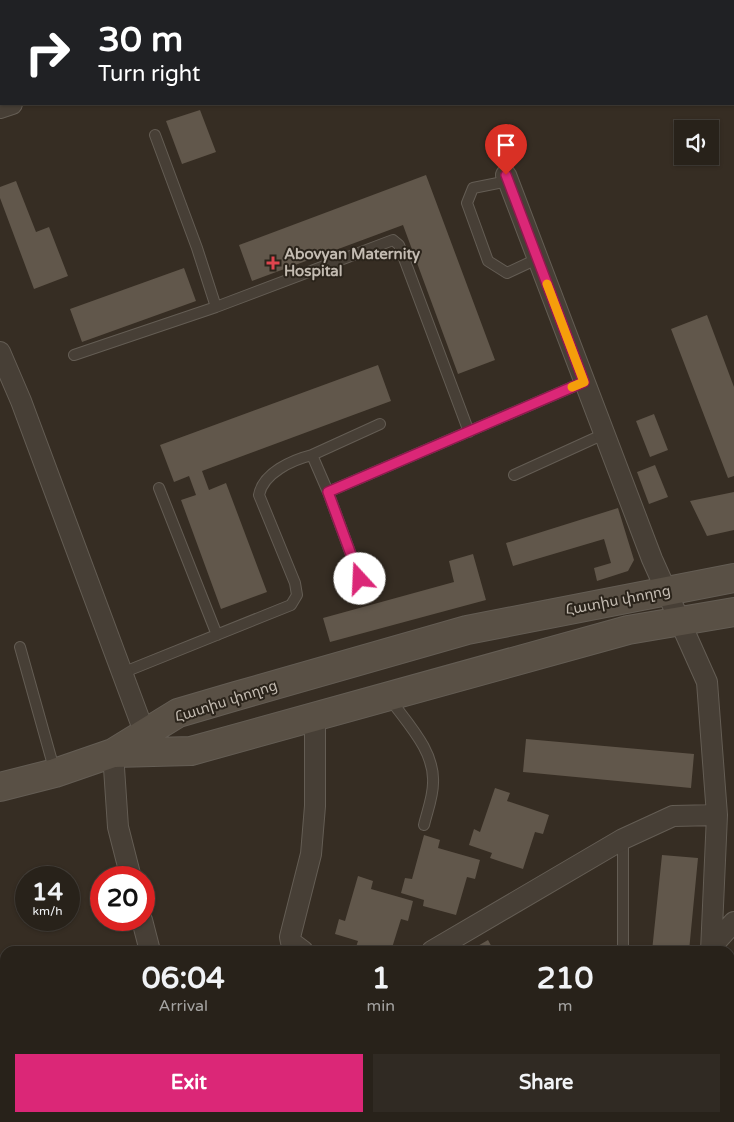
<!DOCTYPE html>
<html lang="en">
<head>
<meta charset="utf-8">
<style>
  body { margin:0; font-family:"Varela Round","Noto Sans Armenian",sans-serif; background:#302a23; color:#f1f3f6; height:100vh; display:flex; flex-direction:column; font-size:19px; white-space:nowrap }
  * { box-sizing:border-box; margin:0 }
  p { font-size:16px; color:#a5a4a2 }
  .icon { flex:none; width:28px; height:28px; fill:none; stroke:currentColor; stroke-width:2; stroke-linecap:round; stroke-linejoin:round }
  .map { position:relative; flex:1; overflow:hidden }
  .panel { position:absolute; left:0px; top:946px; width:735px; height:176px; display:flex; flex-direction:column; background:#28221a; border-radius:15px 15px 0 0; box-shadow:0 1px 4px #0004,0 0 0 1px #443f39 }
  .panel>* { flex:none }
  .hud { position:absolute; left:0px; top:0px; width:735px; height:105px; box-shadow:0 1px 4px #0004,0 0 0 1px #443f39; background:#202124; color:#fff; overflow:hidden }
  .fabs { position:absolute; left:674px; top:120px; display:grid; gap:10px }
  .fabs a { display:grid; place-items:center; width:45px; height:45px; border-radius:0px; background:#28221a; box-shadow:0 1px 4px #0004,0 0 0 1px #443f39; font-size:25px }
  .speed { position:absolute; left:15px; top:866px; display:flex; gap:10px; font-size:25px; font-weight:700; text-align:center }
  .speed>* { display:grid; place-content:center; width:65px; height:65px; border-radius:50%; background:#28221a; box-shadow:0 1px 4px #0004,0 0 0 1px #443f39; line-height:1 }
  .speed small { font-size:12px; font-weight:400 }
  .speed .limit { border:8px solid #d22; background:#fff; color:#111 }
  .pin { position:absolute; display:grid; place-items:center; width:42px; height:42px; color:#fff; margin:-51px -21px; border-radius:50% 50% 50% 0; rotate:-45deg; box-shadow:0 0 5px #0007 }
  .pin .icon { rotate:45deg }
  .me { position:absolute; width:55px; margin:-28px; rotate:340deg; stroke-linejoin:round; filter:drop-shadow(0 0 4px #0008) }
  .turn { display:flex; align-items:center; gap:18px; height:105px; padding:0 15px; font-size:22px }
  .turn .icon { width:65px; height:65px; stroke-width:2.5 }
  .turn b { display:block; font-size:35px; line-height:42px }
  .eta { display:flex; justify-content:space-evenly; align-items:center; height:85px; text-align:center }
  .eta b { font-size:30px; font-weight:700; line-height:35px }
  .action { display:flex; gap:10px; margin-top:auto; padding:10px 15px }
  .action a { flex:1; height:58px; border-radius:0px; background:#db2777; color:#fff; font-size:20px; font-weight:700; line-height:58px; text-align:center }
  .action a+a { background:#302a23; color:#f1f3f6 }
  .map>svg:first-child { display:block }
  .building { fill:#61574b }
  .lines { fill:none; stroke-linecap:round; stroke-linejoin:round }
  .lane-casing { stroke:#645d54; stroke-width:12 }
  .street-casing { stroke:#645d54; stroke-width:22 }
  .secondary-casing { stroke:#645d54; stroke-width:30 }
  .lane { stroke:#473f36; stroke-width:10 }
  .street { stroke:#473f36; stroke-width:20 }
  .secondary { stroke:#595045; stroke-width:28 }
  .route-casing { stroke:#8e194d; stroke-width:12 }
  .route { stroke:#db2777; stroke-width:9 }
  .slow { stroke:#f59e0b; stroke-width:9 }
  .health-dot { fill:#e0444e; stroke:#2b241b; stroke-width:2 }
  .labels { text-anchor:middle; stroke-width:4; stroke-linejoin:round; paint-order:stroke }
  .poi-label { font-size:15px; font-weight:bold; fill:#c3bbb1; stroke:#2b241b; text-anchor:start }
  .street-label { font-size:15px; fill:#c3bbb1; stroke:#2b241b }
</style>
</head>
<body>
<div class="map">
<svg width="734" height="1122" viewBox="0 0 734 1122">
  <rect width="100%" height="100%" fill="#362d23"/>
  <!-- building -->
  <path class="building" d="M200 110 216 152 182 164 166 121Z
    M426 175 495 360 458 374 403 225 252 281 239 245Z
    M16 181 36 232 49 227 68 276 34 289 0 198V187Z
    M184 268 196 301 82 342 70 309Z
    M707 315 734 387V476L728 478 671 329Z
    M378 365 391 401 202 471 209 490 226 483 267 592 221 609 181 500 196 495 189 476 174 482 160 445Z
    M654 414 668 450 650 457 636 421Z
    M655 465 668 497 649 504 637 472Z
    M734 492V530L707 536 690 501Z
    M618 508 634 560 628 571 597 581 594 568 611 563 604 539 513 566 506 543Z
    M473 554 486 600 330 642 323 618 454 582 449 561Z
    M526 739 694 754 691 788 523 772Z
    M495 788 510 793 507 801 549 815 543 834 535 832 523 869 490 858 492 853 469 845 474 829 480 832Z
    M424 835 440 840 438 848 480 860 475 879 467 877 456 915 423 906 424 900 401 893 405 878 412 879Z
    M662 855 698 858 689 951H652Z
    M358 876 373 881 371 889 413 901 408 921 401 919 391 951H372L356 947 358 941 335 934 339 919 345 921Z
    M488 940 494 951H469Z"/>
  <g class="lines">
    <!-- lane casing -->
    <g class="lane-casing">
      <path id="lane" d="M60 1 63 0
        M0 23H1
        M155 135 197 248 216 307
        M508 181 473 188 467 203 488 261 507 273 537 259
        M74 355 216 307 393 240 399 245 469 432
        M312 455 380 424
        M514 475 604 434
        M159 488 217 635
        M328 492 584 382
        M20 647 55 772
        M122 673 291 605 297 595 295 583 259 495C263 473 292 460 312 455L328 492 360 579
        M390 699C407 723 435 751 433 783 433 797 427 812 424 825
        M623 951V839"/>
    </g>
    <!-- street casing -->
    <g class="street-casing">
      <path id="street" d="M319 1 322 0
        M0 108 12 104
        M506 175 652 559 707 682 717 815 711 951
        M0 352 21 401 149 745
        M113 753 118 827 131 878
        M142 920 150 951
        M712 946 734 922
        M303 951 291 942 290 937 311 854 315 806V715
        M432 951 623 839 673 816 717 815
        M0 1026 5 1024
        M186 1118 187 1122
        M377 1118 378 1122
        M407 1118 455 1122
        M689 1122V1118"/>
    </g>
    <!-- secondary casing -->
    <g class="secondary-casing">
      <path id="secondary" d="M115 753 191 751 628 630 734 612
        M0 787 55 773 113 753 178 713 236 696 467 630 734 578"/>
    </g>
    <!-- lane -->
    <use href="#lane" class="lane"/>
    <!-- street -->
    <use href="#street" class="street"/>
    <!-- secondary -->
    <use href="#secondary" class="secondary"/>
  </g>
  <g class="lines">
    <!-- route casing -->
    <g class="route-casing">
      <path id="route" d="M360 579 328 492 584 382 506 175"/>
    </g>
    <!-- route -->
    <use href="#route" class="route"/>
    <!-- slow -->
    <path class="slow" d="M547 284 584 382 572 387"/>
  </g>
  <!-- markers -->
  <path class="health-dot" d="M270.5 255.5h5v5h5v5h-5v5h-5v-5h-5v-5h5z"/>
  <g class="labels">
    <!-- poi labels -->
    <g class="poi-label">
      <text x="284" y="259">Abovyan Maternity<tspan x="284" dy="17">Hospital</tspan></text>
    </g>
    <!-- street labels -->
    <g class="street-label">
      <text transform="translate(618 600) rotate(-11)" y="5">Հատիս փողոց</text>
      <text transform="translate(226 701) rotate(-18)" y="5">Հատիս փողոց</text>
    </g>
  </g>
</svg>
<div class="fabs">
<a><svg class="icon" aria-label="sound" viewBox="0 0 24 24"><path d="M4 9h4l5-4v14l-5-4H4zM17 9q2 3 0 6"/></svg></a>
</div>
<div class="speed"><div>14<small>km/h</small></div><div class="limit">20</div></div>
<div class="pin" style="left:506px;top:175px;background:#d93025"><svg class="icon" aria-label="arrive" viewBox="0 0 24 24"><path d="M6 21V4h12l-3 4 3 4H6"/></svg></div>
<svg class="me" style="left:360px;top:579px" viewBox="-20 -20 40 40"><circle r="19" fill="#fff"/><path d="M0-13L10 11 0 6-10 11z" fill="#db2777"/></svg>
<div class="hud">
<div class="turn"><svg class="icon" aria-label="right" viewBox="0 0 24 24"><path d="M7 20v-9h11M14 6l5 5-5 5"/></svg><div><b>30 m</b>Turn right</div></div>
</div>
<section class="panel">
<div class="eta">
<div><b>06:04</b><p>Arrival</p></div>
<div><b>1</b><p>min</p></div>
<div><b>210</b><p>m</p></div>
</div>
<div class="action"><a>Exit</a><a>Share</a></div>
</section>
</div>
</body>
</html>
